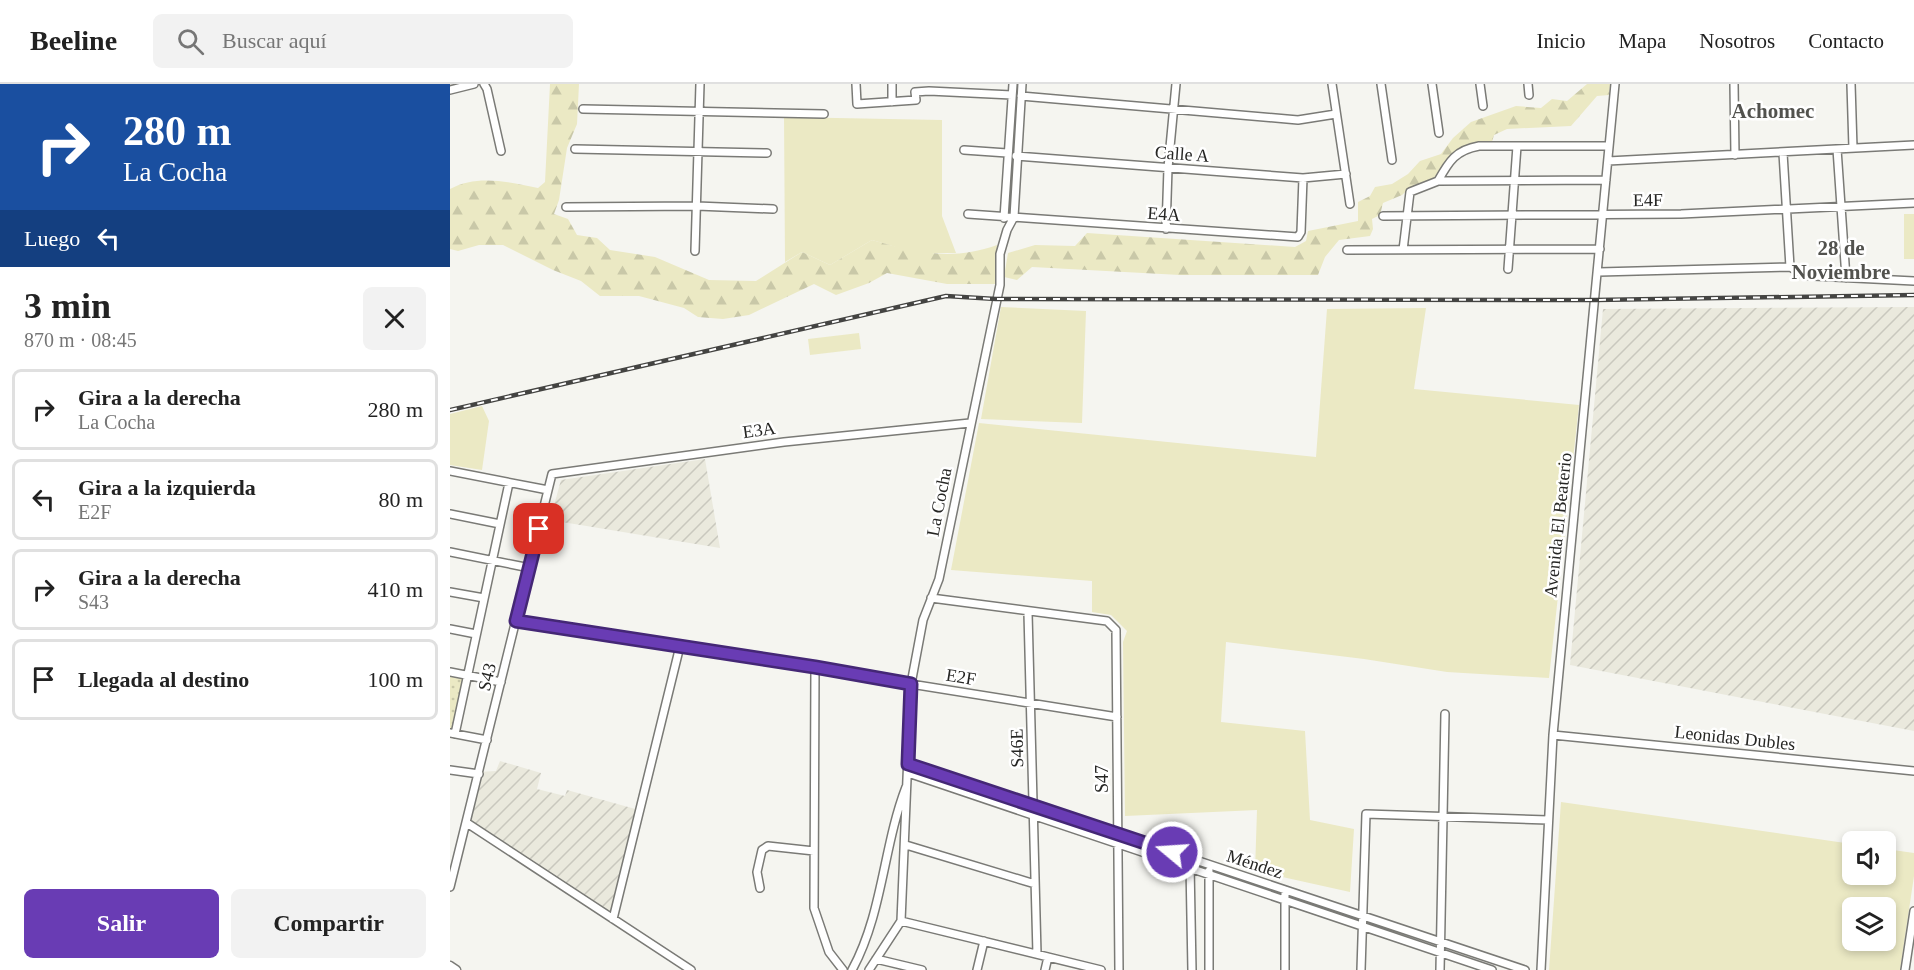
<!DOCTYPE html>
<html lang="es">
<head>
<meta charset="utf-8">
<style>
  body { margin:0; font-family:Georgia,serif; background:#f2f2f2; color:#222; height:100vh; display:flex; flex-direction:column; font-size:22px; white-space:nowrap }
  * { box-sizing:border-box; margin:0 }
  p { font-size:20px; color:#767676 }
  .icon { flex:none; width:33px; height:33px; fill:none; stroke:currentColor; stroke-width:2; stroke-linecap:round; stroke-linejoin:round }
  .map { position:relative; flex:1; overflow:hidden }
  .drawer { display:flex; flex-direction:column; background:#fff; width:450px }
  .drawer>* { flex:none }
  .top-card { background:#1a4fa0; color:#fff; overflow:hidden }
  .tools { position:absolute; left:1392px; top:747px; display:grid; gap:12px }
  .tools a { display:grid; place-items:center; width:54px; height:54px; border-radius:9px; background:#fff; box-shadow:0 3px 9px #0003; font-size:30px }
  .pin { position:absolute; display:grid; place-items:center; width:51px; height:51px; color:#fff; margin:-26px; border-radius:12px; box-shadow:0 3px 9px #0006 }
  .me { position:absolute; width:66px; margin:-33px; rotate:288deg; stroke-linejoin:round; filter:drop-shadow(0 0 4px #0008) }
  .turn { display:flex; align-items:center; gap:21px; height:126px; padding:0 24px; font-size:27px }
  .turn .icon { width:78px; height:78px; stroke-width:2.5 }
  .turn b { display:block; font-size:42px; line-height:51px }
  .then { display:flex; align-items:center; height:57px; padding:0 24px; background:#0003; gap:12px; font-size:22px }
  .round { display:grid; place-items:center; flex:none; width:63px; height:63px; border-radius:9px; background:#f2f2f2 }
  .head { display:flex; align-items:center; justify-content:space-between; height:102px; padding:0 24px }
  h1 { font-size:36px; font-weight:700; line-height:45px }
  .primary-button { display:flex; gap:12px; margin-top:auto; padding:12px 24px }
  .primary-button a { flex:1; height:69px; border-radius:9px; background:#693cb4; color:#fff; font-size:24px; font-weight:700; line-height:69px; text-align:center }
  .primary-button a+a { background:#f2f2f2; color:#222 }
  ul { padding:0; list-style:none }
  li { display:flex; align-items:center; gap:18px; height:81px; margin:0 12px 9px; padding:0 12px; border:3px solid #e0e0e0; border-radius:9px }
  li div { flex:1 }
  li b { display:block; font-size:22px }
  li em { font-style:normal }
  header { display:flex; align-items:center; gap:36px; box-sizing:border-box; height:84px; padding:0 30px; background:#fff; border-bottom:2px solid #e0e0e0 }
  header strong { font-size:28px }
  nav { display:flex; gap:33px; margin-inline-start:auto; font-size:21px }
  .search { width:420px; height:54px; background:#f2f2f2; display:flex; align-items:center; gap:15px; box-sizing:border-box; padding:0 21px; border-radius:9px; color:#767676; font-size:22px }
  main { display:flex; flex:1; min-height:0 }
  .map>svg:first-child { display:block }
  .industrial { fill:url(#industrial-furrows) }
  .grass { fill:#ebe9c4; fill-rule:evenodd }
  .forest { fill:url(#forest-firs) }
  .park { fill:url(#park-dots) }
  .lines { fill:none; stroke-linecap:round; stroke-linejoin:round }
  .minor-casing { stroke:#7a7a76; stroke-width:10 }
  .major-casing { stroke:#7a7a76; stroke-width:11 }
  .minor { stroke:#fff; stroke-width:7 }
  .major { stroke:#fff; stroke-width:8 }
  .rail-casing { stroke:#444442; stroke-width:4.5 }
  .rail { stroke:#fff; stroke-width:2; stroke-dasharray:7; stroke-linecap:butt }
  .route-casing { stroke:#442775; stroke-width:15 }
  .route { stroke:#693cb4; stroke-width:10 }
  .labels { text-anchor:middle; stroke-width:5; stroke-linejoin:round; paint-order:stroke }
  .street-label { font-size:18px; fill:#262624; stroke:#fff }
  .quarter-label { font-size:21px; font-weight:bold; fill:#52524e; stroke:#fff }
</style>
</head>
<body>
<header>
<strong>Beeline</strong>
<div class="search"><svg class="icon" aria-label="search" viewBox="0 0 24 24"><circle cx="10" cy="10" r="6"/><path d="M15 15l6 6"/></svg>Buscar aquí</div>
<nav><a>Inicio</a><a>Mapa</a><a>Nosotros</a><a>Contacto</a></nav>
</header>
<main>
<section class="drawer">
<div class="top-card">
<div class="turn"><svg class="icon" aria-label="right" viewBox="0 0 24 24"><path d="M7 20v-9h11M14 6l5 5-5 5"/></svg><div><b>280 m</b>La Cocha</div></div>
<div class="then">Luego<svg class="icon" aria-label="left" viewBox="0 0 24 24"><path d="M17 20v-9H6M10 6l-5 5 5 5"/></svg></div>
</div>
<div class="head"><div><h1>3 min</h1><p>870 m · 08:45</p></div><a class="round"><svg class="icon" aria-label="close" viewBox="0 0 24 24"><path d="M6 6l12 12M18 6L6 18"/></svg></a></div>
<ul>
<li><svg class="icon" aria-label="right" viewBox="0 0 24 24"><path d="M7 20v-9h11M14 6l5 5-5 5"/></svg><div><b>Gira a la derecha</b><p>La Cocha</p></div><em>280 m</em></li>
<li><svg class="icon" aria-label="left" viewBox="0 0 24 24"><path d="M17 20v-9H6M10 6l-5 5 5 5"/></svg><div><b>Gira a la izquierda</b><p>E2F</p></div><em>80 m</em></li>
<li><svg class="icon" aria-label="right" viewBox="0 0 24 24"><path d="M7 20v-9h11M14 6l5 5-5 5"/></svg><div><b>Gira a la derecha</b><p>S43</p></div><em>410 m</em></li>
<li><svg class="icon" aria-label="arrive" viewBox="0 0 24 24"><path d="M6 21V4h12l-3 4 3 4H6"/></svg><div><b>Llegada al destino</b></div><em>100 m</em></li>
</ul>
<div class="primary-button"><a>Salir</a><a>Compartir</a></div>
</section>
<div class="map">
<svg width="1464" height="886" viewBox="0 0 1464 886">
  <defs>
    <pattern id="industrial-furrows" width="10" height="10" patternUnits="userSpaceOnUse" patternTransform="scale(1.5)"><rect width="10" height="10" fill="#eae9dd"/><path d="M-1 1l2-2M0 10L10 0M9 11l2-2" fill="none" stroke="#c9c8be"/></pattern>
    <pattern id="forest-firs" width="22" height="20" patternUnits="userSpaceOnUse" patternTransform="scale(1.5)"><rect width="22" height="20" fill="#ebe9c4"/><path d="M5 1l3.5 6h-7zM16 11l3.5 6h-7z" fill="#c9c8a8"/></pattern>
    <pattern id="park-dots" width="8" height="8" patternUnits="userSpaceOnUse" patternTransform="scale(1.5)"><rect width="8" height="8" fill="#ebe9c4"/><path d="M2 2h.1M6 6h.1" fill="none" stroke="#c9c8a8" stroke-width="1.8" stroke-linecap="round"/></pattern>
  </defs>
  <rect width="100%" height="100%" fill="#f5f5f0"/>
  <!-- industrial -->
  <path class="industrial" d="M1464 223V647L1120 581 1153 225Z
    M255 375 270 464 100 436 111 396Z
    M50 677 91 689 87 705 115 712 117 706 189 726 163 835 17 739 29 688 46 687Z"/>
  <!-- grass -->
  <path class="grass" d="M334 33 492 36V132L506 169H466L422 156 380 181 352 168 335 178Z
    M1454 130H1464V175H1454Z
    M551 223 636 227 632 339 531 335Z
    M976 224 964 305 1129 321 1099 594 997 588 914 575 776 558 771 638 855 647 860 736 904 745 900 808 805 787 807 726 675 732 673 558 677 547 661 531 642 528V497L501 486 529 339 866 373 877 225Z
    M409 249 411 265 360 271 358 255Z
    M32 322 39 337 32 386 0 381V330Z
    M1111 718 1402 760V790H1436V765L1464 769V792L1450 886H1099ZM1402 824H1436V856H1402Z"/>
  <!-- forest -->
  <path class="forest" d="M100 0H129L127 40 117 64 109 116 104 130 118 135 127 151 147 154 160 166 205 173 259 196 306 197 352 168 380 181 422 156C466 169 503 177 547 161L546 200H497L437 189 419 199 386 211 364 200 299 231 273 235 248 233 234 224 189 212H150L131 197 103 186 53 161H29L8 167 0 165V105C27 90 59 98 88 104L95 98Z
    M1137 0H1163L1160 1 1159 11 1147 12 1121 42 1057 45 1044 51 1042 58 1015 62 998 74 985 95 961 103 952 111 933 119 930 131 922 135 923 145 920 152 889 156 875 173 868 191H730L582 183 567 196 554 193 558 169 585 161 625 162 637 149 845 163 856 157 858 147 908 137V118L920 112 925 103 942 100 958 90 970 77 991 70 1003 54 1021 38 1066 22 1091 24 1102 15 1117 17Z"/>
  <!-- park -->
  <path class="park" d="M0 590 15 592 2 649H0Z"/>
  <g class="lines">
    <!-- minor casing -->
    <g class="minor-casing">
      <path id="minor" d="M34 0 37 5 51 67
        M406 0 407 20 466 16 465 8 479 7 562 11
        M882 0 900 120
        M931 0 942 76
        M982 0 989 49
        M1030 0 1033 22
        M1078 0 1079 11
        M1284 0 1285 71
        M1401 0 1403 64
        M0 6 24 0
        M571 12 848 36 886 30
        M442 18V0
        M133 25 374 30
        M125 65 317 69
        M1387 65 1396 194
        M514 66 557 69
        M1333 69 1340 183
        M566 72 853 94 896 90
        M1158 77 1464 61
        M988 97 1156 96
        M116 123 247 122 323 125
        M518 130 848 153 851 148 853 94
        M933 132 1231 130 1464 119
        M554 134 563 0
        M716 145 718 84 726 0
        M897 166 1150 165
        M953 166 960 108 988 97C999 77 1006 66 1029 62H1159
        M245 167 250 0
        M1058 185 1067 62
        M1149 188 1340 183 1354 191 1364 192 1464 197
        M0 387 98 406
        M0 430 50 440
        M0 468 80 484
        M0 508 34 514
        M481 514 657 537 666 546 669 886
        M578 529 587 870
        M67 537 667 633
        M0 545 26 550
        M365 583 364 824 379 868 393 886
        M0 588 51 598
        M0 649 37 656
        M5 650 59 399
        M1103 651 1464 687
        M458 680 1075 886
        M0 686 29 690
        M458 689 1042 886
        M17 739 241 886
        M456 761 585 800
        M740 781 742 886
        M0 803 102 390 334 358 520 339
        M310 804 307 788 312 766 318 762 364 767
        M835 806V886
        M163 835 230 562
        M451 837 651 886
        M426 875 472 886
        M402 886C433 829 433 763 456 703
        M419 886 451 837 461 600 473 536 489 495 550 201V170L557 146 564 133 572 0
        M527 886 534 857
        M595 886 598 873
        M759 886V787
        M911 886 916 730 1098 736
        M990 886 995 630
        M1091 886 1103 651 1165 0
        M1455 886 1464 827"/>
    </g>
    <!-- major casing -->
    <g class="major-casing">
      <path id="major" d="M0 882 6 886"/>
    </g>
    <!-- minor -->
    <use href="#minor" class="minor"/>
    <!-- major -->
    <use href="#major" class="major"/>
    <!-- rail casing -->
    <g class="rail-casing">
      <path id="rail" d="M0 326 496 212 546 215 1146 216 1464 211"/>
    </g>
    <!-- rail -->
    <use href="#rail" class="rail"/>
  </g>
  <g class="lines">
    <!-- route casing -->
    <g class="route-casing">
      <path id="route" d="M89 445 66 537 365 583 461 600 458 680 722 768"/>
    </g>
    <!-- route -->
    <use href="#route" class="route"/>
  </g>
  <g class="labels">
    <!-- street labels -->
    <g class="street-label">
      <text transform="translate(732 70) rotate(4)" y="6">Calle A</text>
      <text transform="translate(1198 116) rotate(-1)" y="6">E4F</text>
      <text transform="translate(714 130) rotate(4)" y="6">E4A</text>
      <text transform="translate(309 346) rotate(-8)" y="6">E3A</text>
      <text transform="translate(489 418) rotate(-79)" y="6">La Cocha</text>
      <text transform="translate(1108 441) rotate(-84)" y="6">Avenida El Beaterio</text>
      <text transform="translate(37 593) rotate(-76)" y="6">S43</text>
      <text transform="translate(511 593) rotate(9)" y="6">E2F</text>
      <text transform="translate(1285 654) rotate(6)" y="6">Leonidas Dubles</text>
      <text transform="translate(567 664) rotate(-91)" y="6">S46E</text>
      <text transform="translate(652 695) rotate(-90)" y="6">S47</text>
      <text transform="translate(805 780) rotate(18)" y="6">Méndez</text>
    </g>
    <!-- quarter labels -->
    <g class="quarter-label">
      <text x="1323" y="34">Achomec</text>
      <text x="1391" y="171">28 de<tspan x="1391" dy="24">Noviembre</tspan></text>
    </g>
  </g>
</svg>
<div class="tools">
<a><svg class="icon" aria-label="sound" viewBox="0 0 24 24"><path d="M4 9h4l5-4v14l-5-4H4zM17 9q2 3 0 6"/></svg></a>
<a><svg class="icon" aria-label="layers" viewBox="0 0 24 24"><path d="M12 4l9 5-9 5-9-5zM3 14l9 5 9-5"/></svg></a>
</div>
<div class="pin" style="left:89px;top:445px;background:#d93025"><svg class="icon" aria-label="arrive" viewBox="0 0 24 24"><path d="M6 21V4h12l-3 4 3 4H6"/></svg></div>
<svg class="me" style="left:722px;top:768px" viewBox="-20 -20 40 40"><circle r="17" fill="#693cb4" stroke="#fff" stroke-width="3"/><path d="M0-11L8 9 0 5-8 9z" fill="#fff"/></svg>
</div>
</main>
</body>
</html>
